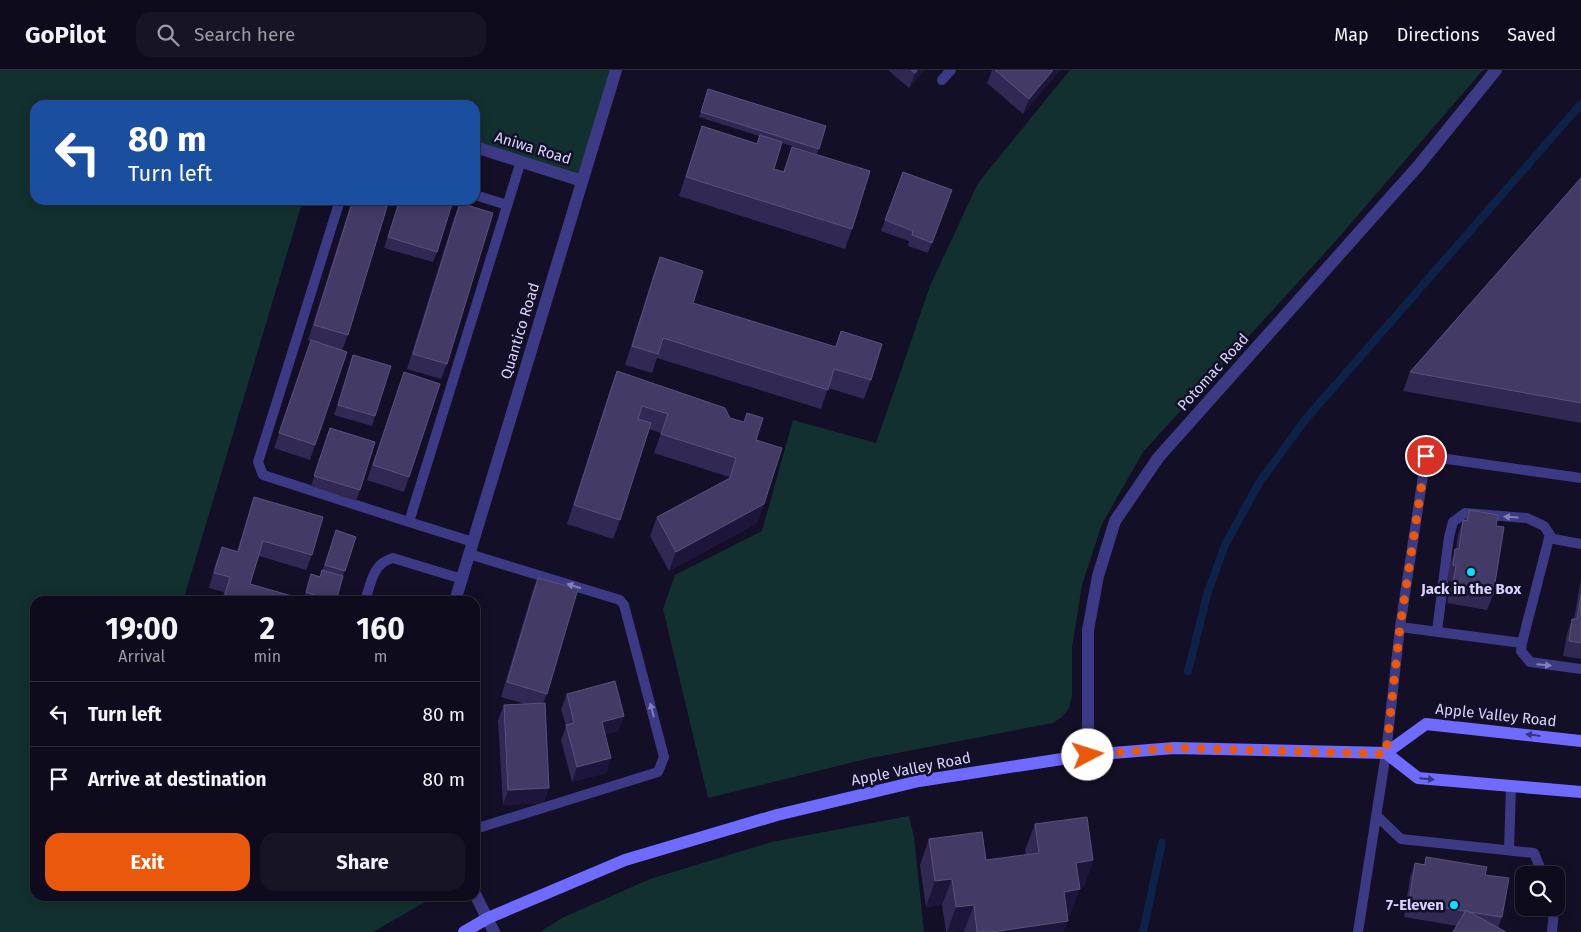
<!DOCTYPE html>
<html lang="en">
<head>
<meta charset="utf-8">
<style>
  body { margin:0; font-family:"Fira Sans",sans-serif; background:#171425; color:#f1f3f6; height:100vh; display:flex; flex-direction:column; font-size:19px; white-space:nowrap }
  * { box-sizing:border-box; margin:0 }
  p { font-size:16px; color:#9b9ba3 }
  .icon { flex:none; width:28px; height:28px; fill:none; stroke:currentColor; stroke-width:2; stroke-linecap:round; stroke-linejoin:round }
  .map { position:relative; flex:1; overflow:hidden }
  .details { position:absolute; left:30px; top:526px; width:450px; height:305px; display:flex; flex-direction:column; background:#0e0b1c; border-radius:15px; box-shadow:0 2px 12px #0003,0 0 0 1px #2e2b3b }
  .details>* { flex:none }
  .guide { position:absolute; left:30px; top:30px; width:450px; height:105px; border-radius:15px; box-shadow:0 2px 12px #0003,0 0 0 1px #2e2b3b; background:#1a4fa0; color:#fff; overflow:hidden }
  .controls { position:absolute; left:1515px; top:796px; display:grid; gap:10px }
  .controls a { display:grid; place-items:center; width:50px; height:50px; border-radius:10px; background:#0e0b1c; box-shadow:0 2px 12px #0003,0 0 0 1px #2e2b3b; font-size:25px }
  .pin { position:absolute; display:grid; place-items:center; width:42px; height:42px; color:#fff; margin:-21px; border:2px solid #fff; border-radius:50%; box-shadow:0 1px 5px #0007 }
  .me { position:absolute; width:55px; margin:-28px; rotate:85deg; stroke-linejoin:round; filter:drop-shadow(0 0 4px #0008) }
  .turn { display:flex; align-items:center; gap:18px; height:105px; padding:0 15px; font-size:22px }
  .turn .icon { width:65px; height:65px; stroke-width:2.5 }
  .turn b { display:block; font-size:35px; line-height:42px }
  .eta { display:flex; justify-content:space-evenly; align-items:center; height:85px; text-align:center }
  .eta b { font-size:30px; font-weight:700; line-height:35px }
  .primary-button { display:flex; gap:10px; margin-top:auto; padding:10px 15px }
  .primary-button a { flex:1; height:58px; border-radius:15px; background:#ea580c; color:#fff; font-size:20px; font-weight:700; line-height:58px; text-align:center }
  .primary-button a+a { background:#171425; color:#f1f3f6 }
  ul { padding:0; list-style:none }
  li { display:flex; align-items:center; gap:15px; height:65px; padding:0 15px; border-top:1px solid #2e2b3b }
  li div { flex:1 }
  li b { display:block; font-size:19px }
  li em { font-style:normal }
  header { display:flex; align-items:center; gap:30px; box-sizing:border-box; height:70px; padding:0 25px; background:#0e0b1c; border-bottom:1px solid #2e2b3b }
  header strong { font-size:24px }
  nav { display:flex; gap:28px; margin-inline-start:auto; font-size:18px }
  .search { width:350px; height:45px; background:#171425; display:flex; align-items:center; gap:12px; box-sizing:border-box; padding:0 18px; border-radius:15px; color:#9b9ba3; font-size:19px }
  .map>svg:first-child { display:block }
  .green { fill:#12302f }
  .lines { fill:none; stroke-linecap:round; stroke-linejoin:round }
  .stream { stroke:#0c2248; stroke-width:8 }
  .service { stroke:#3d3a85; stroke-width:10 }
  .minor { stroke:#3d3a85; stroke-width:12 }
  .secondary { stroke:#6f6bff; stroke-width:12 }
  .wall { fill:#312854 }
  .shaded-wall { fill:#1d163a }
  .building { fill:#433a66; stroke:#5a527e }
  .oneway { fill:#837fbc }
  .oneway2 { fill:#38347d }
  .route { stroke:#ea580c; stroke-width:9; stroke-dasharray:0 16.2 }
  .poi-dot { fill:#00e5ff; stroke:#130f26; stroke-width:2 }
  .labels { text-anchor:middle; stroke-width:5; stroke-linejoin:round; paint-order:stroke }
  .street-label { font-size:15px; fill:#d9d4ff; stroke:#130f26 }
  .poi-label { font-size:15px; font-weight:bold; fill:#d9d4ff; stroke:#130f26 }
</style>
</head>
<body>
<header>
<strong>GoPilot</strong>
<div class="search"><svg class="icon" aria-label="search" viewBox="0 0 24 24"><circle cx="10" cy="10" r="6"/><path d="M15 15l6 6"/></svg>Search here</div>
<nav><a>Map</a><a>Directions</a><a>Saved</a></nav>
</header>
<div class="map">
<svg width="1581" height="862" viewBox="0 0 1581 862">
  <rect width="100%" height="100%" fill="#130f26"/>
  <!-- green -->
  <path class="green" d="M0 0H611L582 111 475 78V35H35V130H303L183 531H35V826H424L425 832 373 862H0Z
    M1070 0H1483L1333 174 1143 382 1102 454 1082 515 1072 577V626L1069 638 1062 647 1053 653 866 689 708 728 663 539 675 505 762 461 793 350 876 373 930 216 978 113Z
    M909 746 914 767 924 862H540L562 848 650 809 771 772Z"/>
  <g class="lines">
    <!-- stream -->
    <path class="stream" d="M1188 601 1207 525 1225 475 1259 413 1305 350 1581 34
      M1143 862 1162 773"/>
    <!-- service -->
    <path class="service" d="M942 10 951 0
      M475 125 507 135
      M340 130 258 392 263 405 409 452
      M473 472 409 452 521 91
      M469 484 620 530 624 535 664 687 658 702 475 759
      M365 531C371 513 373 493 393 488L462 509
      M1400 557 1522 573 1549 468 1581 474
      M1437 561 1449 467 1453 452 1465 443 1527 448 1544 456 1552 468
      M1522 573 1521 581 1530 592 1581 599
      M1377 746 1401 769 1534 783 1543 805
      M1509 780 1511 716
      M1358 862 1386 683 1400 557 1426 386 1581 408
      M1552 862 1554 838"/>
    <!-- minor -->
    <path class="minor" d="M475 77 582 111
      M455 531 616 0
      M1088 685V560L1098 506 1115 451 1158 388 1419 95 1496 0
      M475 824 494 862"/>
    <!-- secondary -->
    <path class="secondary" d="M1386 683 1426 654 1581 671
      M464 862 488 848 625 790 777 745 919 711 1088 685 1174 678 1386 683 1418 708 1581 722"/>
  </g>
  <!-- wall -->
  <path class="wall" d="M888 0H924L909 18Z
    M992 0H1060L1023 44 987 13Z
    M708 19 826 56 817 84 782 73 774 99 783 102 792 77 852 159 845 179 679 126 695 76 702 56 757 73 759 66 699 47Z
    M903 102 952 120 928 183 908 176 909 171 881 161Z
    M1581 108V353L1403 321 1410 302Z
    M352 130H389L348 265 342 280 315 375 310 390 274 378 311 271 308 270Z
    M399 130H438L437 182 433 192 384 178Z
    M460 133 447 294 441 309 407 299 454 148Z
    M660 187 693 233 835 277 841 261 871 310 864 329 828 318 821 339 657 288 652 303 625 295 653 206Z
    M353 285 375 346 372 356 334 345Z
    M617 301 730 348 756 370 764 434 757 453 669 501 650 466 657 447 729 409V407L654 383 661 363 649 359 620 450 613 469 567 454 610 320Z
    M399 317 409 407 404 422 367 410Z
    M330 358 360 420 356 431 311 416Z
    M254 427 312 485 306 500 259 486 250 514 298 531H222L224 522 209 518 216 492 222 477 237 481 249 442Z
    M1469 440 1496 456 1493 525 1487 540 1447 533 1451 511 1447 510 1450 494 1456 479 1458 465 1463 450 1465 451Z
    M336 460 356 467 342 509 336 531H303L311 504 320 507Z
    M538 508 547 624 543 633 549 718 543 733 503 735 498 650 504 635 526 634 501 627 532 523Z
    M1581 509V589L1563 586 1567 564 1572 549H1574Z
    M567 624 624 646 618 661 605 664 611 688 606 703 572 712 561 670 566 656 561 639Z
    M1035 754 1093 790 1084 816 1079 817 1070 845 1067 846 1064 862H964V861L946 862 942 835 926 837 920 795 929 769 986 790 1026 785 1025 780Z
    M1426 787 1485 805 1502 847 1498 858 1457 856 1404 847 1410 808 1415 793 1424 795Z"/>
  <!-- shaded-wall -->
  <path class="shaded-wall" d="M917 0H924L909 18 915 3Z
    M1053 0H1060L1023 44 1029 29Z
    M764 434 757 453 669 501 676 482Z
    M624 646 618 661 596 667 602 652Z
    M611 688 606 703 572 712 577 697Z
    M549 718 543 733 503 735 508 720Z
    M1093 790 1084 816 1067 819 1076 793Z
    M952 809 942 835 926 837 935 811Z
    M1080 819 1070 845 1054 847 1064 822Z
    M974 835 964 861 947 862 956 837Z
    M1068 851 1064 862H992Z"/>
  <!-- building -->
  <path class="building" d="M911 0H917L915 3Z
    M995 0H1053L1029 29Z
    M708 19 826 56 819 79 701 42Z
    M702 56 757 74 760 65 782 72 774 99 784 102 792 77 870 101 852 159 686 107Z
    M903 102 952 120 932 173 912 165 913 161 885 150Z
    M1581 108V333L1410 302Z
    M353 130H389L348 265 314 255Z
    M400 130H438L452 134 437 182 388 167Z
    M460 133 493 143 447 294 413 284Z
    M660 187 703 201 693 233 836 277 841 261 882 274 871 310 834 299 828 320 663 268 658 284 632 276Z
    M311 270 347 282 315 375 279 363Z
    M353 285 391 296 375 346 338 335Z
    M617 301 725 338 730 348 744 352 747 343 763 348 756 370 782 378 764 434 676 482 657 447 730 408 736 388 661 364 668 344 642 336 638 349 651 353 620 450 574 435Z
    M404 302 440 314 409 407 373 395Z
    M330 358 375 372 360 420 314 406Z
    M254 427 323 447 312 485 263 471 250 514 299 528 298 531H223L230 507 214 503 222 477 238 482Z
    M1469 440 1498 445 1496 456 1504 457 1493 525 1452 518 1456 496 1453 495 1455 479H1459L1463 450 1467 451Z
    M336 460 356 467 345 501 325 495Z
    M322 500 343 506 336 531H313L315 525 306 522 311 504 320 507Z
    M538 508 578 519 547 624 507 612Z
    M1581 525V573L1569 571 1572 549H1577Z
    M615 611 624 646 602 652 611 688 577 697 566 655 574 653 567 624Z
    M545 633 549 718 508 720 504 635Z
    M1087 747 1093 790 1076 793 1080 819 1064 822 1068 851 992 862H977L974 835 956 837 952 809 935 811 929 769 982 762 986 790 1039 783 1035 754Z
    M1426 787 1487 797 1485 805 1509 808 1502 847 1469 842 1466 840 1465 841 1409 832 1415 793 1425 795Z
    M1466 840 1506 862H1453Z"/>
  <!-- one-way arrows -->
  <defs><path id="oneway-solid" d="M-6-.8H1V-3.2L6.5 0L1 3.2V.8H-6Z" transform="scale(1.25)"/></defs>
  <g class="oneway">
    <use href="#oneway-solid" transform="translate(1511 447) rotate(-176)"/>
    <use href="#oneway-solid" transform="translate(574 516) rotate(-163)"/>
    <use href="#oneway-solid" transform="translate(1544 595) rotate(5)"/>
    <use href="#oneway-solid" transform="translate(652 640) rotate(-105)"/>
  </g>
  <g class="oneway2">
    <use href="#oneway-solid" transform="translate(1533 665) rotate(-173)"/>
    <use href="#oneway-solid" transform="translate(1427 709) rotate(5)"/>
  </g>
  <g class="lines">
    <!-- route -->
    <path class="route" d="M1088 685 1174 678 1386 684 1400 557 1426 386"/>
  </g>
  <!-- markers -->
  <g class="poi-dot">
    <circle cx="1471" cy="502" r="5"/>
    <circle cx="1454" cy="835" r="5"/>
  </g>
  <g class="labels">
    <!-- street labels -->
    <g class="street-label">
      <text transform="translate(533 78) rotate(17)" y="5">Aniwa Road</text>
      <text transform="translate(520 261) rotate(-73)" y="5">Quantico Road</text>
      <text transform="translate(1213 302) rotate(-48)" y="5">Potomac Road</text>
      <text transform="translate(1496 645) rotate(6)" y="5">Apple Valley Road</text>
      <text transform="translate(911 699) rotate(-11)" y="5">Apple Valley Road</text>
    </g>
    <!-- poi labels -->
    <g class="poi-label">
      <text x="1471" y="524">Jack in the Box</text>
      <text x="1444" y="840" text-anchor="end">7-Eleven</text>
    </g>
  </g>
</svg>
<div class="controls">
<a><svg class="icon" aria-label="search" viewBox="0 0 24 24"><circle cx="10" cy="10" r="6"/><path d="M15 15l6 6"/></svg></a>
</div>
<div class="pin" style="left:1426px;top:386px;background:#d93025"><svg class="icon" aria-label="arrive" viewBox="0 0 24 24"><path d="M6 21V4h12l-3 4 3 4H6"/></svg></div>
<svg class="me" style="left:1088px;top:685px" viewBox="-20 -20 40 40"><circle r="19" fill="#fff"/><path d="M0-13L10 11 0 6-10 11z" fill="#ea580c"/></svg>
<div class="guide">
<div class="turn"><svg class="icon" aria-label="left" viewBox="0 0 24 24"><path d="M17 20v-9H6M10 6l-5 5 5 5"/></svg><div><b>80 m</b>Turn left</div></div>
</div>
<section class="details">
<div class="eta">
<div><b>19:00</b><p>Arrival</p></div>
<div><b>2</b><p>min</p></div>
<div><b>160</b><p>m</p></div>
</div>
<ul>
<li><svg class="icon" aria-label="left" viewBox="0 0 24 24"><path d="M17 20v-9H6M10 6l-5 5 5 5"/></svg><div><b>Turn left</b></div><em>80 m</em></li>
<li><svg class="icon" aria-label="arrive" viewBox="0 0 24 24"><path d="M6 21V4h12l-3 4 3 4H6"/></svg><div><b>Arrive at destination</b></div><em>80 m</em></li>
</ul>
<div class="primary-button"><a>Exit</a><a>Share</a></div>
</section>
</div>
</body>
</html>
